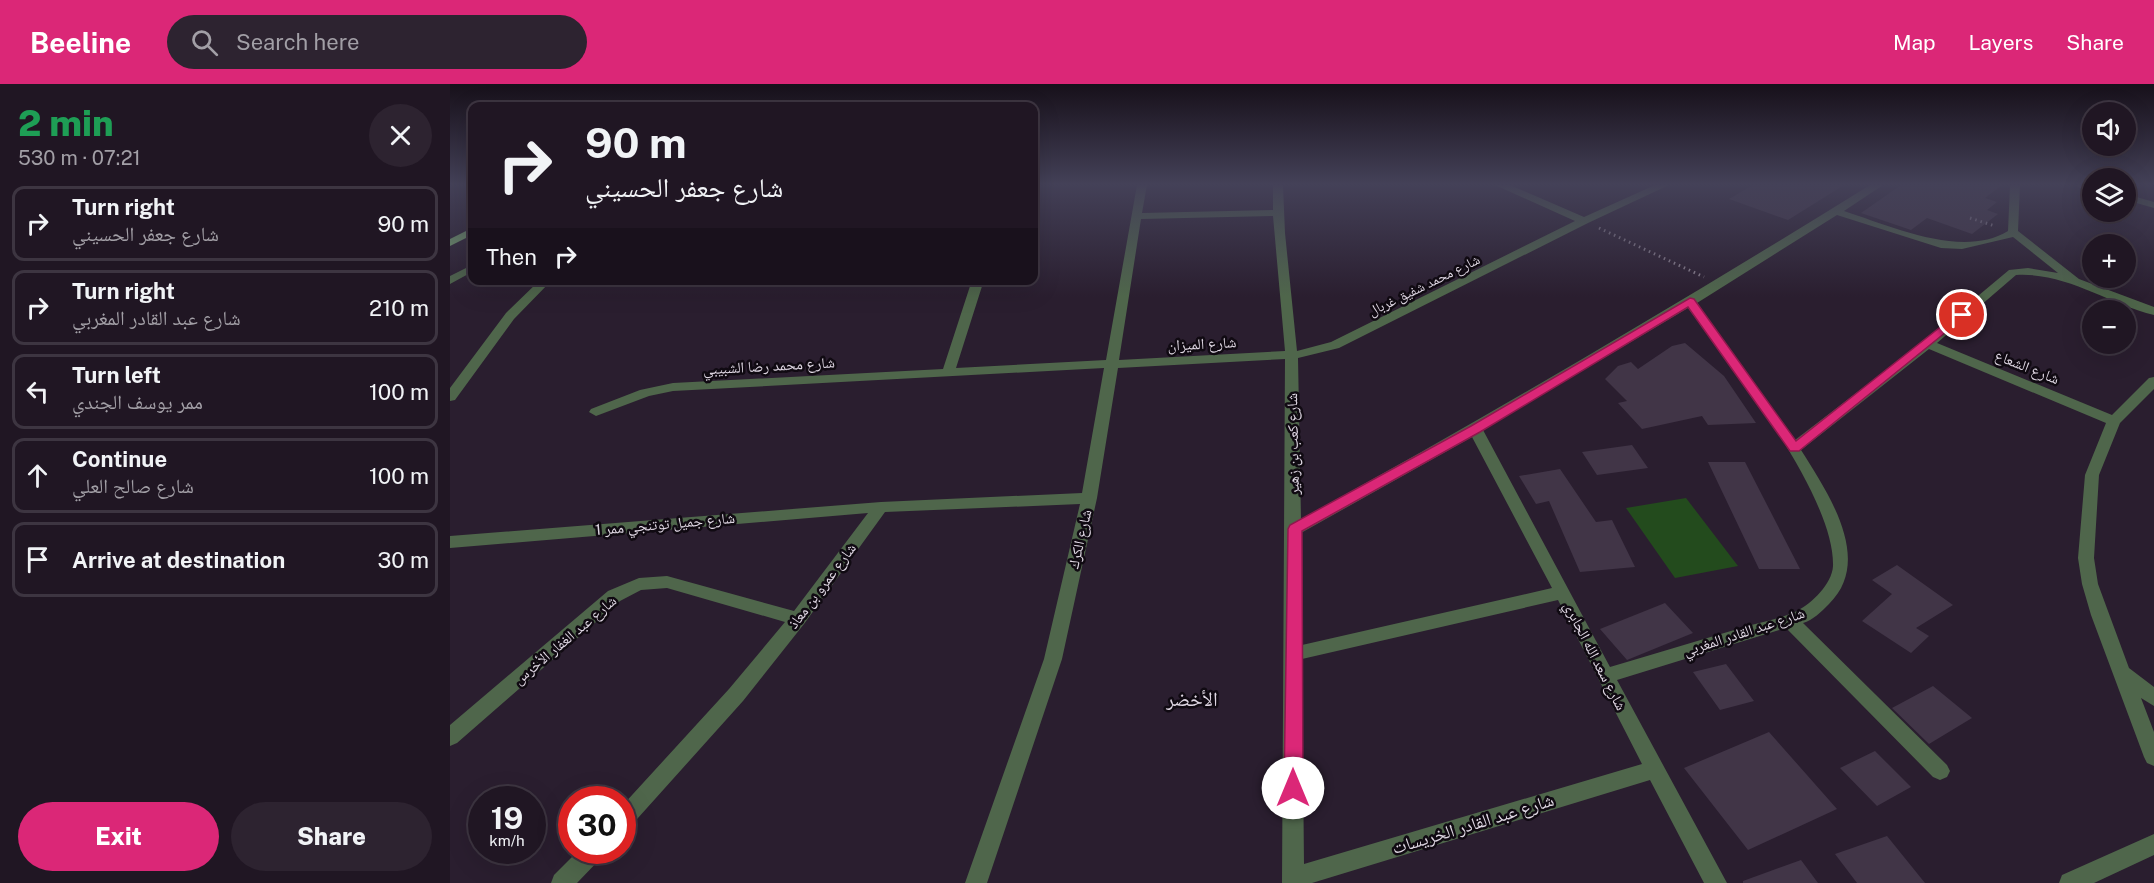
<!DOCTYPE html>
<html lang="en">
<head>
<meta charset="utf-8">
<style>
  body { margin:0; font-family:"Public Sans","Noto Naskh Arabic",sans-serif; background:#2d2330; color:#f1f3f6; height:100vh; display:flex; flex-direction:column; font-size:22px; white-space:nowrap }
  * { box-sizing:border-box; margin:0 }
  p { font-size:20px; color:#a29fa6 }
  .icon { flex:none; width:33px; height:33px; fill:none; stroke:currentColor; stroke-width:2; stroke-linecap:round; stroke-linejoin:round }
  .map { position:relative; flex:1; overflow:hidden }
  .drawer { display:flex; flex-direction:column; background:#201623; width:450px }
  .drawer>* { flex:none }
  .banner { position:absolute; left:18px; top:18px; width:570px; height:183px; border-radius:12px; box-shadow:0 6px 24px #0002,0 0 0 2px #3d3541; background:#201623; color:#f1f3f6; overflow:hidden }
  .fabs { position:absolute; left:1632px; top:18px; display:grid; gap:12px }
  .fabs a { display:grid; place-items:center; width:54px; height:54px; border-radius:50%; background:#201623; box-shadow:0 6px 24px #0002,0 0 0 2px #3d3541; font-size:30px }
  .speed { position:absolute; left:18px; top:702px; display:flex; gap:12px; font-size:30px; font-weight:700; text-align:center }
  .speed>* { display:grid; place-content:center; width:78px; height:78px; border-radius:50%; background:#201623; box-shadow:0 6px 24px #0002,0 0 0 2px #3d3541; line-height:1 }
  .speed small { font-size:15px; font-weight:400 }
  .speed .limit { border:9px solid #d22; background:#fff; color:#111 }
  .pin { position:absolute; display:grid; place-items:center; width:51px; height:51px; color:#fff; margin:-26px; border:3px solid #fff; border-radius:50%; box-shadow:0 2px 6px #0007 }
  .me { position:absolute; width:66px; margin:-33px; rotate:0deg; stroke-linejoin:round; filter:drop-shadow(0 0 4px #0008) }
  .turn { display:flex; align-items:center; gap:21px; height:126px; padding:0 18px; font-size:27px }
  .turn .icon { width:78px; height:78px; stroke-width:2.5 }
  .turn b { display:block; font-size:42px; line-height:51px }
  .then { display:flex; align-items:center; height:57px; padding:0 18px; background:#0003; gap:12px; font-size:22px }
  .round { display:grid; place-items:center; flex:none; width:63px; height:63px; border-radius:32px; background:#2d2330 }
  .headline { display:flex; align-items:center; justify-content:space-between; height:102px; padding:0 18px }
  h1 { font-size:36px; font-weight:800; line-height:45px; color:#1e9e55 }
  .primary-button { display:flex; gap:12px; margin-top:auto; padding:12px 18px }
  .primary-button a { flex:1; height:69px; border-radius:36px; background:#db2777; color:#fff; font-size:24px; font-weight:800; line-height:69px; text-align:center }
  .primary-button a+a { background:#2d2330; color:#f1f3f6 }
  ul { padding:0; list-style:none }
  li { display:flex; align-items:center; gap:18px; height:75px; margin:0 12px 9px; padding:0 6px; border:3px solid #3d3541; border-radius:12px }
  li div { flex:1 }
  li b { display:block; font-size:22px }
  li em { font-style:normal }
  header { display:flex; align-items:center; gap:36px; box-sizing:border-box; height:84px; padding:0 30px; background:#db2777; color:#fff }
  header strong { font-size:28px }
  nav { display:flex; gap:33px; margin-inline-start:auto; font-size:21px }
  .search { width:420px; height:54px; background:#2d2330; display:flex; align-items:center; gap:15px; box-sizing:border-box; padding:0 21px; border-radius:33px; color:#a29fa6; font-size:22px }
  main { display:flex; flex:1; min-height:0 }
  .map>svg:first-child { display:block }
  .green { fill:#234b1d }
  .building { fill:#413547 }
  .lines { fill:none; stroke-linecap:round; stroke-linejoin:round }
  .path { stroke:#897f8d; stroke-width:3; stroke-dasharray:1.5 4; stroke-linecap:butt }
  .minor { fill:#4f664b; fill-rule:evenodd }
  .major { fill:#79a870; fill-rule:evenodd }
  .route { fill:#db2777; stroke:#8e194d; stroke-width:1.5 }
  .labels { text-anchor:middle; stroke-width:5; stroke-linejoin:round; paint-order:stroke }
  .far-street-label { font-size:14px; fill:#dfd7e3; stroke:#100a12 }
  .street-label { font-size:15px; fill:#dfd7e3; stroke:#100a12 }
  .near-street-label { font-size:18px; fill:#dfd7e3; stroke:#100a12 }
  .near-neighbourhood-label { font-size:20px; fill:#dfd7e3; stroke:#100a12 }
</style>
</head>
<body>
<header>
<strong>Beeline</strong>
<div class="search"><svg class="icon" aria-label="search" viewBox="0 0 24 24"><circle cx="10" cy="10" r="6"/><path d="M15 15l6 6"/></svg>Search here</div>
<nav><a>Map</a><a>Layers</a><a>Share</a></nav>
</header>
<main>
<section class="drawer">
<div class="headline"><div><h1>2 min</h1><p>530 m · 07:21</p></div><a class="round"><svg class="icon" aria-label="close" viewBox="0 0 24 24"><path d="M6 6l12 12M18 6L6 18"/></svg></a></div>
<ul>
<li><svg class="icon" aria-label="right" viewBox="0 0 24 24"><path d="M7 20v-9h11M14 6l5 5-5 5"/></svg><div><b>Turn right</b><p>شارع جعفر الحسيني</p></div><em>90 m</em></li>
<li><svg class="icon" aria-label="right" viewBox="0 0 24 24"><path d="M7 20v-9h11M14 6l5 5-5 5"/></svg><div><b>Turn right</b><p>شارع عبد القادر المغربي</p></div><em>210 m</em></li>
<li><svg class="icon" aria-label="left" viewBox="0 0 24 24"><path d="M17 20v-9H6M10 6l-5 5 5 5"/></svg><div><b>Turn left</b><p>ممر يوسف الجندي</p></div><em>100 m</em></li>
<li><svg class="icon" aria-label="ahead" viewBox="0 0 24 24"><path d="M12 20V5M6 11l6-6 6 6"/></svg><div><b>Continue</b><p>شارع صالح العلي</p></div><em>100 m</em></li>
<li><svg class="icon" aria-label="arrive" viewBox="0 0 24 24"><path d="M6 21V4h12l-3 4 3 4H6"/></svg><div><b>Arrive at destination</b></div><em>30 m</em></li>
</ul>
<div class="primary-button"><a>Exit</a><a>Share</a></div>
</section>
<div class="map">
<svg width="1704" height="799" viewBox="0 0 1704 799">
  <rect width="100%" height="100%" fill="#2a1e2f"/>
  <!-- green -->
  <path class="green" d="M1236 414 1288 482 1225 494 1176 424Z"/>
  <!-- building -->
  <path class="building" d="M1303 101H1394L1338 136 1279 115Z
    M1451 101H1552L1535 114 1547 118 1537 126 1548 130 1522 150 1477 134 1461 146 1411 129Z
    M1235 259 1274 292 1306 339 1258 341 1252 332 1192 345 1168 319 1177 317 1155 295 1168 282 1181 278 1188 285 1222 262Z
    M1182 361 1198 384 1147 391 1132 368Z
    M1258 378H1295L1350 485H1309Z
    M1110 385 1146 438 1162 436 1185 483 1130 488 1099 417 1086 420 1069 392Z
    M1447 481 1503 521 1466 544 1479 552 1461 569 1412 537 1442 510 1422 496Z
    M1215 519 1243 549 1177 576 1150 545Z
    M1276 580 1304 617 1270 626 1243 588Z
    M1483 602 1522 634 1479 660 1442 624Z
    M1319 648 1387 725 1298 766 1234 684Z
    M1425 667 1461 703 1427 722 1390 684Z
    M1437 752 1475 799H1407L1385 770Z
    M1351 776 1368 799H1293V797Z"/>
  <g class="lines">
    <!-- path -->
    <path class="path" d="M1520 134 1545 142
      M1149 144 1254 193"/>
    <!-- minor -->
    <path class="minor" d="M687 101H697L692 129 823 126V101H833L835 149 847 267 881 258 1125 137 1045 101H1060L1134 133 1205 101H1219L1138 139 889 264 848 274 851 435C1044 329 1233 217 1420 101H1433L1394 127C1441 142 1512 175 1558 147L1560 101H1570L1568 147 1629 195 1704 223V231C1657 219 1616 188 1566 191L1487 259 1662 331 1699 294 1704 293V305L1670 339 1649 391 1644 474 1648 500 1679 584 1704 603V622L1691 614 1704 648V682L1697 679 1694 673 1641 531 1632 500 1628 474 1635 391 1656 339 1479 265 1351 366C1378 409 1424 476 1379 520 1371 528 1363 536 1353 539L1497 681 1500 687 1497 693 1490 696 1483 693 1336 544 1167 596 1277 799H1254L1200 696 862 799H832L835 275 668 284 647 414 612 575 537 799H515L594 575 630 420 435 428 354 540 293 617 179 744 172 747V722L279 605 335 538 217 504 191 506 170 517 7 659 0 662V641L158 507 189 494 217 492 344 527 418 429 0 464V452L431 418 632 409 654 284 223 307 199 312 146 332 139 328 141 325 190 306 223 299 493 285 522 196H534L506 284 656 276ZM1387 131 1491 164 1512 165 1563 153 1608 189 1578 184 1559 186 1474 257 1345 356 1247 219ZM823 132 835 267 669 276 691 135ZM1238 224C1281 281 1385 412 1383 482 1382 500 1362 519 1347 527 1331 535 1309 538 1291 544 1247 557 1204 570 1160 583L1033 346ZM1022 353 1102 504 852 561 851 449ZM1108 516 1192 680 854 780 852 575Z
      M1626 101 1642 102V108L1628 103Z
      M1676 110 1704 118V124L1676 116Z
      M22 181V188L0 200V192Z
      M90 196H102L64 235 5 316 0 317V304L56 229Z
      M1704 750V771L1644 799H1609L1612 791Z
      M129 766H154L152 773 127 799H101L104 791Z"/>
    <!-- major -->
    <path class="major" d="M22 144V151L0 162V155Z"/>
  </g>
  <!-- sky -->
  <linearGradient id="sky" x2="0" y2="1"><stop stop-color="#17101a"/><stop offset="0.47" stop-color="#444158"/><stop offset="1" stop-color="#444158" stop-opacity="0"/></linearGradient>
  <rect width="1704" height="213" fill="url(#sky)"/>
  <!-- route -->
  <path class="route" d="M1240 214 1244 215 1346 357 1508 229H1516L1517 231 1349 367H1340L1238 223 1030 348 852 447 853 704 850 710 843 713 837 710 834 704 838 445 840 441 1021 342Z"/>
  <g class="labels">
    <!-- far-street labels -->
    <g class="far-street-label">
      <text transform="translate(974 201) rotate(-26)" y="5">شارع محمد شفيق غربال</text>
    </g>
    <!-- street labels -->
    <g class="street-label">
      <text transform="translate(752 260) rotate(-3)" y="5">شارع الميزان</text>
      <text transform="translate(319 282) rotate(-3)" y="5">شارع محمد رضا الشبيبي</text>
      <text transform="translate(1577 283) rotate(22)" y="5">شارع الشعاع</text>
      <text transform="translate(843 360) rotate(-91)" y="5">شارع كعب بن زهير</text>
      <text transform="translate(215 440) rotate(-5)" y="5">شارع جميل توتنجي ممر 1</text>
      <text transform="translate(630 455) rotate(-77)" y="5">شارع الكرك</text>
      <text transform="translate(372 502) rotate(-53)" y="5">شارع عمرو بن معاذ</text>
      <text transform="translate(1294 548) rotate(-18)" y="5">شارع عبد القادر المغربي</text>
      <text transform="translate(115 556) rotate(-40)" y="5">شارع عبد الغفار الأخرس</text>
      <text transform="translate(1145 572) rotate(63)" y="5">شارع سعد الله الجابري</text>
    </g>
    <!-- near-street labels -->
    <g class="near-street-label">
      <text transform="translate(1023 740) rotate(-17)" y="6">شارع عبد القادر الخريسات</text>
    </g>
    <!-- near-neighbourhood labels -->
    <g class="near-neighbourhood-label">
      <text x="742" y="622">الأخضر</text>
    </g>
  </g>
</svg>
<div class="fabs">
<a><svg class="icon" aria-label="sound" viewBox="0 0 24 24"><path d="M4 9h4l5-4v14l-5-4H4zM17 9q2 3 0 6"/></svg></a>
<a><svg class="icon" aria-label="layers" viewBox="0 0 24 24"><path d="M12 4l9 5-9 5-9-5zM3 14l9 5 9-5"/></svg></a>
<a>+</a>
<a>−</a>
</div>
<div class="speed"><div>19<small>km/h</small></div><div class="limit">30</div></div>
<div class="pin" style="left:1512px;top:231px;background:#d93025"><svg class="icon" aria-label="arrive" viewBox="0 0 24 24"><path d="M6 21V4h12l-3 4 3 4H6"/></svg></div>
<svg class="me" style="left:843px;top:704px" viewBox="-20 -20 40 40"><circle r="19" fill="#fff"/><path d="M0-13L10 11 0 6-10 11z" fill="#db2777"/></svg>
<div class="banner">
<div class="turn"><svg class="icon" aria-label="right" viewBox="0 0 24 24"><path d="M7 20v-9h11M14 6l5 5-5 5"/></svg><div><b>90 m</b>شارع جعفر الحسيني</div></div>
<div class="then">Then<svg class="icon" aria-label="right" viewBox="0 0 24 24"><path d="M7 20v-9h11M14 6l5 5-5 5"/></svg></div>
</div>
</div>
</main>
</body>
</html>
